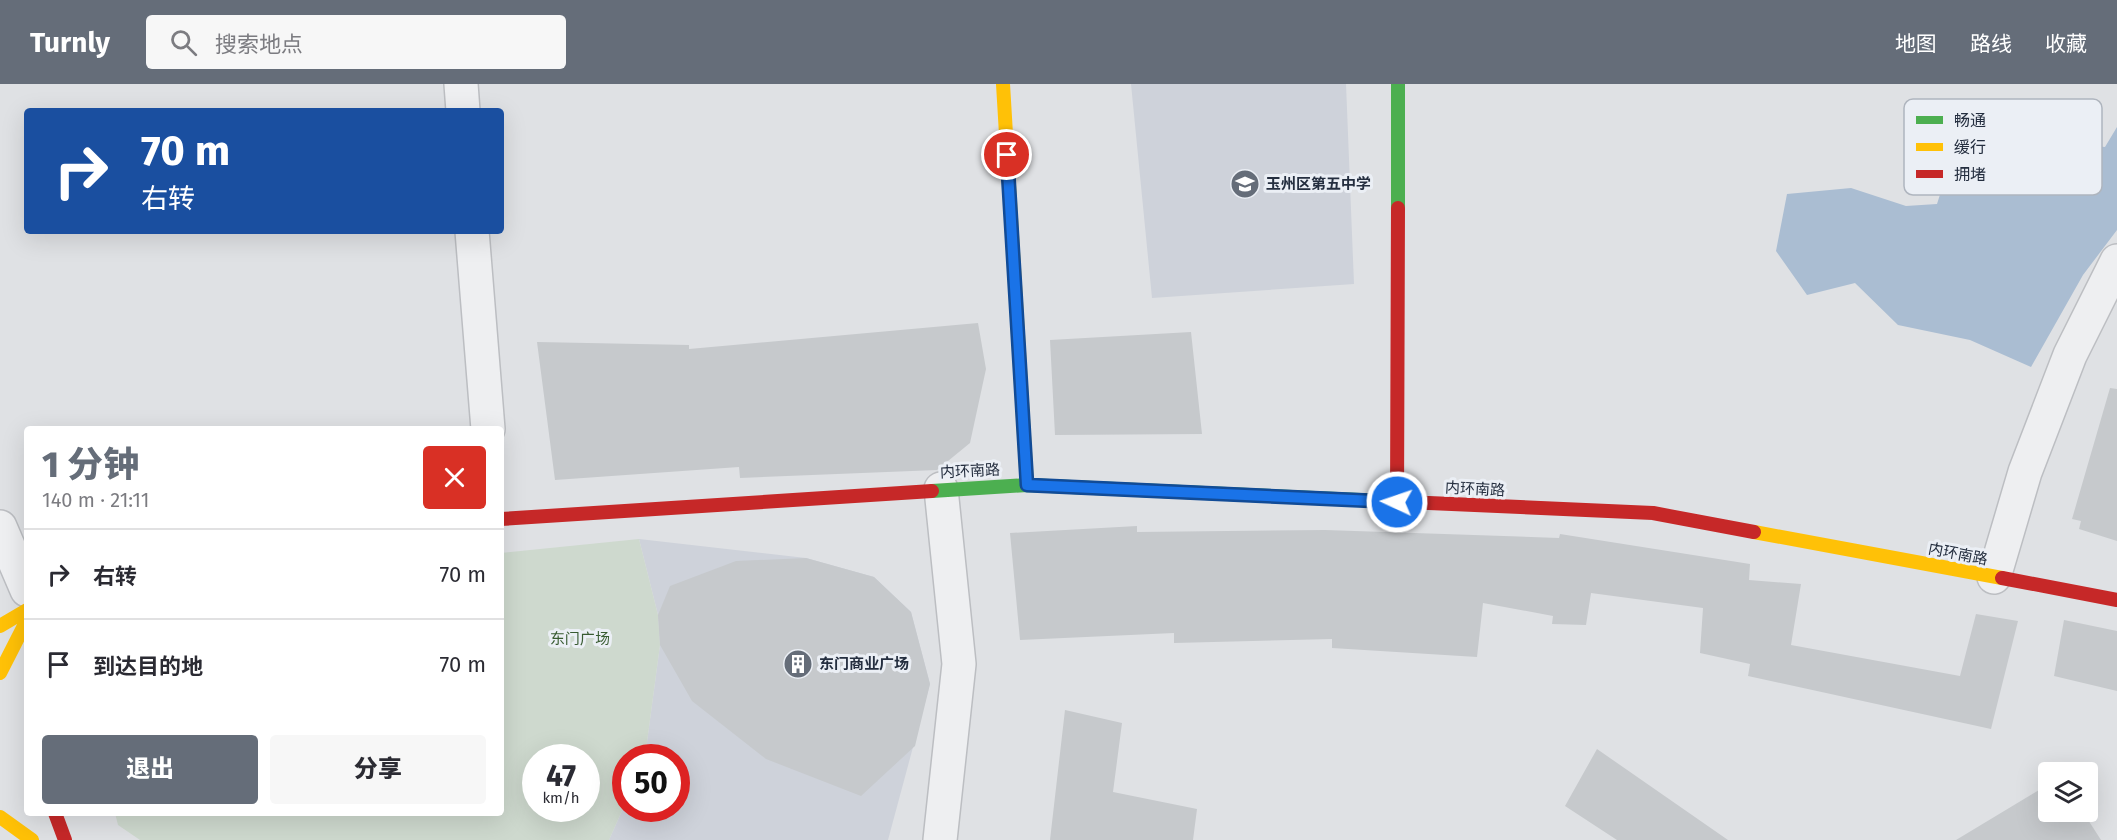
<!DOCTYPE html>
<html lang="zh">
<head>
<meta charset="utf-8">
<style>
  body { margin:0; font-family:"Fira Sans","Noto Sans SC",sans-serif; background:#f7f7f7; color:#2b2b33; height:100vh; display:flex; flex-direction:column; font-size:22px; white-space:nowrap }
  * { box-sizing:border-box; margin:0 }
  p { font-size:20px; color:#7c7c81 }
  .icon { flex:none; width:33px; height:33px; fill:none; stroke:currentColor; stroke-width:2; stroke-linecap:round; stroke-linejoin:round }
  .map { position:relative; flex:1; overflow:hidden }
  .panel { position:absolute; left:24px; top:342px; width:480px; height:390px; display:flex; flex-direction:column; background:#fff; border-radius:6px; box-shadow:0 6px 24px #0002 }
  .panel>* { flex:none }
  .guide { position:absolute; left:24px; top:24px; width:480px; height:126px; border-radius:6px; box-shadow:0 6px 24px #0002; background:#1a4fa0; color:#fff; overflow:hidden }
  .tools { position:absolute; left:2038px; top:678px; display:grid; gap:12px }
  .tools a { display:grid; place-items:center; width:60px; height:60px; border-radius:6px; background:#fff; box-shadow:0 6px 24px #0002; font-size:30px }
  .speed { position:absolute; left:522px; top:660px; display:flex; gap:12px; font-size:30px; font-weight:700; text-align:center }
  .speed>* { display:grid; place-content:center; width:78px; height:78px; border-radius:50%; background:#fff; box-shadow:0 6px 24px #0002; line-height:1 }
  .speed small { font-size:15px; font-weight:400 }
  .speed .limit { border:9px solid #d22; background:#fff; color:#111 }
  .pin { position:absolute; display:grid; place-items:center; width:51px; height:51px; color:#fff; margin:-26px; border:3px solid #fff; border-radius:50%; box-shadow:0 2px 6px #0007 }
  .me { position:absolute; width:66px; margin:-33px; rotate:273deg; stroke-linejoin:round; filter:drop-shadow(0 0 4px #0008) }
  .turn { display:flex; align-items:center; gap:21px; height:126px; padding:0 18px; font-size:27px }
  .turn .icon { width:78px; height:78px; stroke-width:2.5 }
  .turn b { display:block; font-size:42px; line-height:51px }
  .round { display:grid; place-items:center; flex:none; width:63px; height:63px; border-radius:6px; background:#f7f7f7 }
  .overview { display:flex; align-items:center; justify-content:space-between; height:102px; padding:0 18px }
  h1 { font-size:36px; font-weight:800; line-height:45px; color:#656d79 }
  .action { display:flex; gap:12px; margin-top:auto; padding:12px 18px }
  .action a { flex:1; height:69px; border-radius:6px; background:#656d79; color:#fff; font-size:24px; font-weight:800; line-height:69px; text-align:center }
  .action a+a { background:#f7f7f7; color:#2b2b33 }
  ul { padding:0; list-style:none }
  li { display:flex; align-items:center; gap:18px; height:90px; padding:0 18px; border-top:2px solid #e1e1e2 }
  li div { flex:1 }
  li b { display:block; font-size:22px }
  li em { font-style:normal }
  header { display:flex; align-items:center; gap:36px; box-sizing:border-box; height:84px; padding:0 30px; background:#656d79; color:#fff }
  header strong { font-size:28px }
  nav { display:flex; gap:33px; margin-inline-start:auto; font-size:21px }
  .search { width:420px; height:54px; background:#f7f7f7; display:flex; align-items:center; gap:15px; box-sizing:border-box; padding:0 21px; border-radius:6px; color:#7c7c81; font-size:22px }
  .map>svg:first-child { display:block }
  .built { fill:#ced2da }
  .green { fill:#ced9ce; fill-rule:evenodd }
  .water { fill:#aabdd2 }
  .building { fill:#c6c9cc }
  .lines { fill:none; stroke-linecap:round; stroke-linejoin:round }
  .street-casing { stroke:#bcbec2; stroke-width:36 }
  .street { stroke:#eeeff1; stroke-width:33 }
  .fast { stroke:#4caf50; stroke-width:14 }
  .slow { stroke:#ffc107; stroke-width:14 }
  .jam { stroke:#c62828; stroke-width:14 }
  .route-casing { stroke:#114b97; stroke-width:15 }
  .route { stroke:#1a73e8; stroke-width:10 }
  .labels { text-anchor:middle; stroke-width:6; stroke-linejoin:round; paint-order:stroke }
  .poi-label { font-size:15px; font-weight:bold; fill:#242e3f; stroke:#ebeff5; text-anchor:start }
  .street-label { font-size:15px; fill:#242e3f; stroke:#ebeff5 }
  .park-label { font-size:15px; fill:#385b31; stroke:#ebeff5 }
  .key { fill:#ebeff5; stroke:#afb5be; stroke-width:1.5 }
  .key-label { font-size:16px; fill:#242e3f }
</style>
</head>
<body>
<header>
<strong>Turnly</strong>
<div class="search"><svg class="icon" aria-label="search" viewBox="0 0 24 24"><circle cx="10" cy="10" r="6"/><path d="M15 15l6 6"/></svg>搜索地点</div>
<nav><a>地图</a><a>路线</a><a>收藏</a></nav>
</header>
<div class="map">
<svg width="2117" height="756" viewBox="0 0 2117 756">
  <rect width="100%" height="100%" fill="#dfe1e4"/>
  <!-- built -->
  <path class="built" d="M1131 0H1346L1354 200 1152 214Z
    M639 455 806 474 874 493 911 528 930 600 888 756H609L625 720 626 724H676V674L645 673 660 561 658 531Z"/>
  <!-- green -->
  <path class="green" d="M639 455 658 531 660 561 645 673 626 674 625 720 609 756H140L118 741 115 729H501V469ZM536 674H586V724H536Z"/>
  <!-- water -->
  <path class="water" d="M1990 37 1999 86 2034 84 2051 62 2070 59 2105 63 2117 43V146L2083 191 2031 283 1970 256 1898 241 1855 199 1807 211 1776 167 1787 110 1851 104 1906 122 1937 120 1945 95 1981 83 1973 45Z"/>
  <!-- building -->
  <path class="building" d="M978 239 986 285 970 359 937 386 740 394 739 383 555 396 537 258 689 261V265Z
    M1191 248 1202 350 1055 351 1050 256Z
    M2110 304 2117 305V457L2079 445 2081 437 2072 435Z
    M1137 442V448L1325 446 1559 454 1560 450 1750 480 1749 496 1801 500 1791 561 1960 592 1976 530 2018 537 1991 645 1748 592 1750 580 1700 569 1703 524 1591 509 1586 541 1552 540 1553 532 1483 519 1477 573 1332 564V555L1174 559V549L1020 556 1010 449Z
    M806 474 874 493 911 528 930 600 915 662 861 712 766 675 692 617 660 561 658 531 670 502 736 477Z
    M2064 536 2117 547V607L2054 592Z
    M1065 626 1122 639 1113 708 1197 725 1193 756H1050Z
    M1597 665 1728 756H1617L1565 722Z
    M2049 700V728H2083L2101 756H1956Z"/>
  <g class="lines">
    <!-- street casing -->
    <g class="street-casing">
      <path id="street" d="M461 0 463 27
        M472 147 488 345
        M0 443 27 506
        M1994 493 2025 388 2070 271 2117 177
        M940 756 959 580 941 405"/>
    </g>
    <!-- street -->
    <use href="#street" class="street"/>
    <!-- fast -->
    <path class="fast" d="M1398 124V0
      M932 407 1027 401 1406 418"/>
    <!-- slow -->
    <path class="slow" d="M1003 0 1027 401
      M1754 448 2002 494
      M0 542 27 526
      M0 589 27 536
      M0 733 32 756"/>
    <!-- jam -->
    <path class="jam" d="M1397 418 1398 124
      M1406 418 1653 429 1754 448
      M501 435 932 407
      M2002 494 2117 516
      M55 729 65 756"/>
  </g>
  <g class="lines">
    <!-- route casing -->
    <g class="route-casing">
      <path id="route" d="M1007 71 1027 401 1397 418"/>
    </g>
    <!-- route -->
    <use href="#route" class="route"/>
  </g>
  <!-- icons -->
  <defs>
    <g id="school-disc" transform="scale(1.5)"><circle r="9.5" fill="#656d79" stroke="#ebeff5"/><path d="M0-5L7-2L0 1L-7-2ZM-4 1L0 2.5L4 1V4Q0 6-4 4Z" fill="#fff"/></g>
    <g id="building-disc" transform="scale(1.5)"><circle r="9.5" fill="#656d79" stroke="#ebeff5"/><path d="M-4-6H4V6H1V3H-1V6H-4ZM-2.5-4.3h1.7v1.8h-1.7ZM.8-4.3h1.7v1.8H.8ZM-2.5-1h1.7V.8h-1.7ZM.8-1h1.7V.8H.8Z" fill="#fff"/></g>
  </defs>
  <g fill-rule="evenodd">
    <use href="#school-disc" x="1245" y="100"/>
    <use href="#building-disc" x="798" y="580"/>
  </g>
  <g class="labels">
    <!-- poi labels -->
    <g class="poi-label">
      <text x="1266" y="105">玉州区第五中学</text>
      <text x="819" y="585">东门商业广场</text>
    </g>
    <!-- street labels -->
    <g class="street-label">
      <text transform="translate(970 387) rotate(-3)" y="5">内环南路</text>
      <text transform="translate(1475 405) rotate(3)" y="5">内环南路</text>
      <text transform="translate(1958 470) rotate(11)" y="5">内环南路</text>
    </g>
    <!-- park labels -->
    <g class="park-label">
      <text x="580" y="560">东门广场</text>
    </g>
  </g>
  <!-- legend -->
  <rect x="1904" y="15" width="198" height="96" rx="9" class="key"/>
  <rect x="1916" y="32" width="27" height="8" fill="#4caf50"/>
  <rect x="1916" y="59" width="27" height="8" fill="#ffc107"/>
  <rect x="1916" y="86" width="27" height="8" fill="#c62828"/>
  <g class="key-label">
    <text x="1954" y="42">畅通</text>
    <text x="1954" y="69">缓行</text>
    <text x="1954" y="96">拥堵</text>
  </g>
</svg>
<div class="tools">
<a><svg class="icon" aria-label="layers" viewBox="0 0 24 24"><path d="M12 4l9 5-9 5-9-5zM3 14l9 5 9-5"/></svg></a>
</div>
<div class="speed"><div>47<small>km/h</small></div><div class="limit">50</div></div>
<div class="pin" style="left:1007px;top:71px;background:#d93025"><svg class="icon" aria-label="arrive" viewBox="0 0 24 24"><path d="M6 21V4h12l-3 4 3 4H6"/></svg></div>
<svg class="me" style="left:1397px;top:418px" viewBox="-20 -20 40 40"><circle r="17" fill="#1a73e8" stroke="#fff" stroke-width="3"/><path d="M0-11L8 9 0 5-8 9z" fill="#fff"/></svg>
<div class="guide">
<div class="turn"><svg class="icon" aria-label="right" viewBox="0 0 24 24"><path d="M7 20v-9h11M14 6l5 5-5 5"/></svg><div><b>70 m</b>右转</div></div>
</div>
<section class="panel">
<div class="overview"><div><h1>1 分钟</h1><p>140 m · 21:11</p></div><a class="round" style="background:#d93025;color:#fff"><svg class="icon" aria-label="close" viewBox="0 0 24 24"><path d="M6 6l12 12M18 6L6 18"/></svg></a></div>
<ul>
<li><svg class="icon" aria-label="right" viewBox="0 0 24 24"><path d="M7 20v-9h11M14 6l5 5-5 5"/></svg><div><b>右转</b></div><em>70 m</em></li>
<li><svg class="icon" aria-label="arrive" viewBox="0 0 24 24"><path d="M6 21V4h12l-3 4 3 4H6"/></svg><div><b>到达目的地</b></div><em>70 m</em></li>
</ul>
<div class="action"><a>退出</a><a>分享</a></div>
</section>
</div>
</body>
</html>
